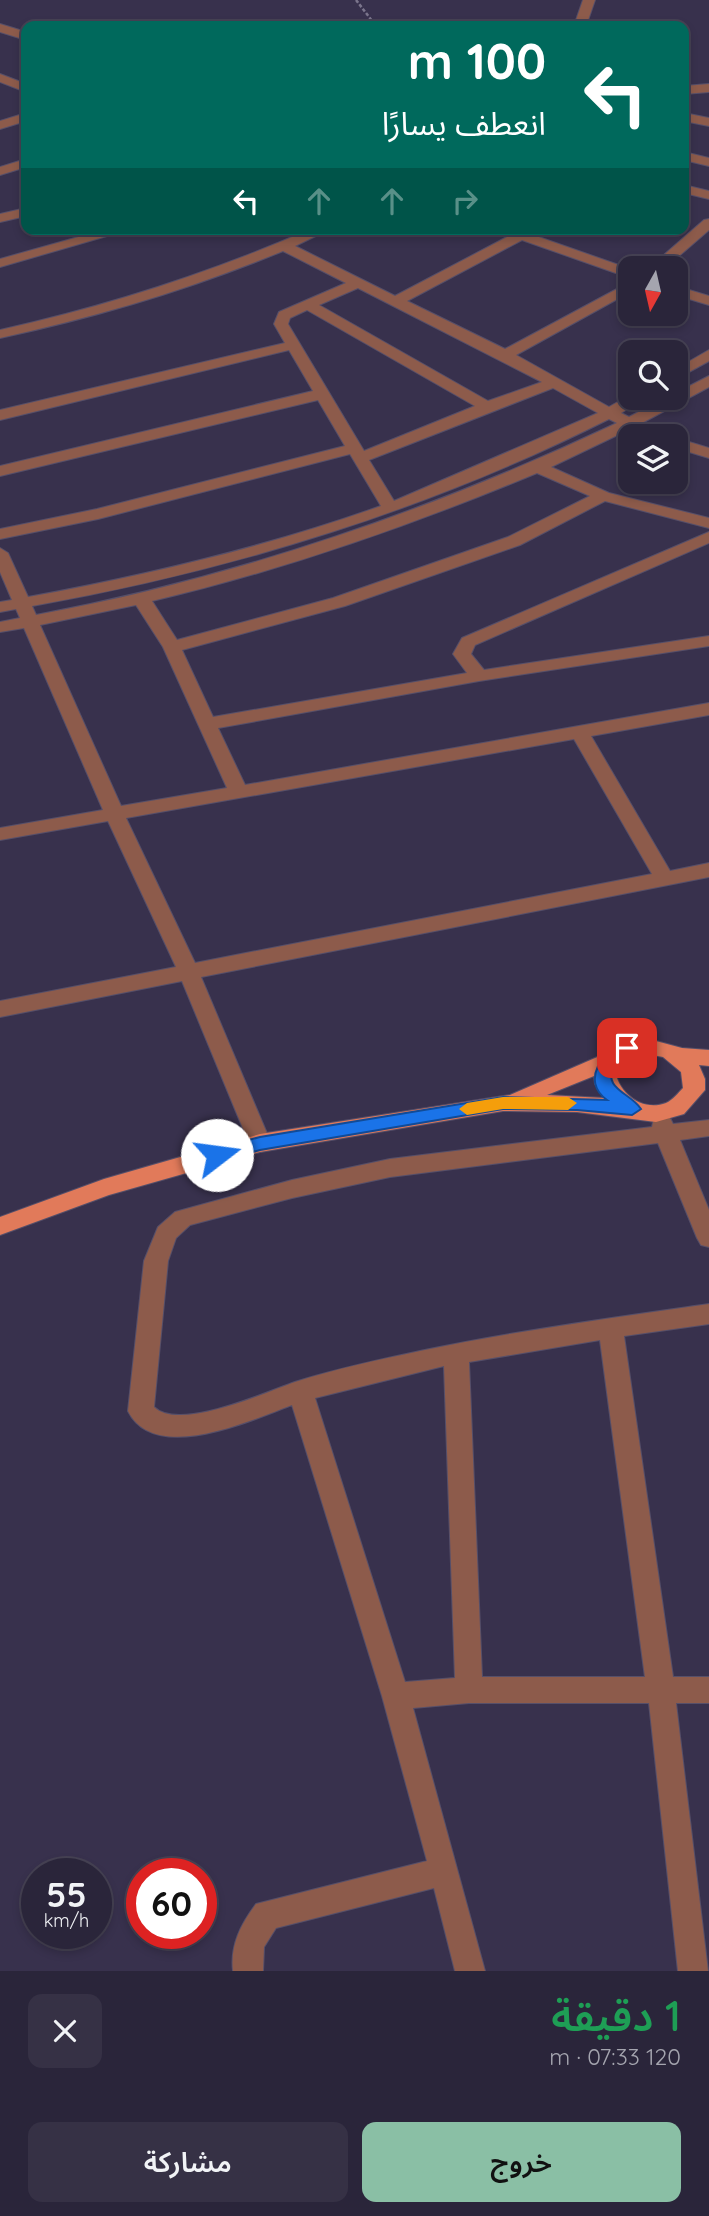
<!DOCTYPE html>
<html lang="ar">
<head>
<meta charset="utf-8">
<style>
  body { margin:0; font-family:Quicksand,"Noto Sans Arabic",sans-serif; background:#363145; color:#f1f3f6; direction:rtl; height:100vh; display:flex; flex-direction:column; font-size:26px; white-space:nowrap }
  * { box-sizing:border-box; margin:0 }
  p { font-size:23px; color:#a5a5af }
  .icon { flex:none; width:38px; height:38px; fill:none; stroke:currentColor; stroke-width:2; stroke-linecap:round; stroke-linejoin:round }
  .map { position:relative; height:1971px; overflow:hidden; direction:ltr }
  .sheet { display:flex; flex-direction:column; background:#2a253a; flex:1 }
  .sheet>* { flex:none }
  .guide { position:absolute; left:21px; top:21px; width:668px; height:214px; border-radius:14px; box-shadow:0 4px 10px #0003,0 0 0 2px #464254; direction:rtl; background:#00695c; color:#fff; overflow:hidden }
  .needle { width:46px; rotate:188deg }
  .controls { position:absolute; left:618px; top:256px; display:grid; gap:14px }
  .controls a { display:grid; place-items:center; width:70px; height:70px; border-radius:14px; background:#2a253a; box-shadow:0 4px 10px #0003,0 0 0 2px #464254; font-size:35px }
  .speed { position:absolute; left:21px; top:1858px; display:flex; gap:14px; font-size:35px; font-weight:700; text-align:center }
  .speed>* { display:grid; place-content:center; width:91px; height:91px; border-radius:50%; background:#2a253a; box-shadow:0 4px 10px #0003,0 0 0 2px #464254; line-height:1 }
  .speed small { font-size:18px; font-weight:400 }
  .speed .limit { border:10px solid #d22; background:#fff; color:#111 }
  .pin { position:absolute; display:grid; place-items:center; width:60px; height:60px; color:#fff; margin:-30px; border-radius:14px; box-shadow:0 4px 10px #0006 }
  .me { position:absolute; width:77px; margin:-38px; rotate:75deg; stroke-linejoin:round; filter:drop-shadow(0 0 5px #0008) }
  .turn { display:flex; align-items:center; gap:24px; height:147px; padding:0 28px; font-size:32px }
  .turn .icon { width:91px; height:91px; stroke-width:2.5 }
  .turn b { display:block; font-size:49px; line-height:60px }
  .lanes { display:flex; align-items:center; height:66px; padding:0 28px; background:#0003; justify-content:center; gap:35px; direction:ltr }
  .lanes .off { opacity:.35 }
  .round { display:grid; place-items:center; flex:none; width:74px; height:74px; border-radius:14px; background:#363145 }
  .summary { display:flex; align-items:center; justify-content:space-between; height:119px; padding:0 28px }
  h1 { font-size:42px; font-weight:600; line-height:52px; color:#1e9e55 }
  .action { display:flex; gap:14px; margin-top:auto; padding:14px 28px }
  .action a { flex:1; height:80px; border-radius:14px; background:#8abfa5; color:#111; font-size:28px; font-weight:600; line-height:80px; text-align:center }
  .action a+a { background:#363145; color:#f1f3f6 }
  .map>svg:first-child { display:block }
  .lines { fill:none; stroke-linecap:round; stroke-linejoin:round }
  .street-casing { stroke:#564f69; stroke-width:2 }
  .primary-casing { stroke:#564f69; stroke-width:2 }
  .path { stroke:#7b758c; stroke-width:2.5; stroke-dasharray:3.5 2; stroke-linecap:butt }
  .street { fill:#8d5b4b; fill-rule:evenodd }
  .primary { fill:#e17a5a; fill-rule:evenodd }
  .route { fill:#1a73e8; stroke:#114b97; stroke-width:2 }
  .slow { fill:#f59e0b }
</style>
</head>
<body>
<div class="map">
<svg width="709" height="1971" viewBox="0 0 709 1971">
  <rect width="100%" height="100%" fill="#38314d"/>
  <g class="lines">
    <!-- street casing -->
    <g class="street-casing">
      <path id="street" d="M583 0H595L586 26H574Z
        M0 24 26 32V40L0 32Z
        M0 74 26 84V92L0 82Z
        M709 84V92L684 94V86Z
        M26 113V121L0 129V121Z
        M684 113 709 118V126L684 121Z
        M684 152 709 158V166L684 160Z
        M26 159V167L0 175V167Z
        M684 185 709 191V199L684 193Z
        M26 208V216L0 222V214Z
        M709 219V230L665 268H649L704 220Z
        M107 229H131L0 267V259Z
        M311 229H330L295 246 395 296 509 236 496 229H540L533 235 630 269V278L522 240 407 301 505 349 630 282V292L516 355 609 407 630 395 646 397 621 413 629 417 667 397H676V393L709 376V387L640 424 659 436H639L628 430 551 467 609 493 709 518V528L605 501 520 545 345 606 182 650 213 717 467 673 453 654 462 638 709 532V543L475 645 471 654 484 670 709 636V646L479 681 218 728 245 785 709 703V715L591 736 670 871 709 863V877L201 977 271 1143 268 1149 260 1152 252 1149 249 1143 182 981 0 1017V1001L176 967 108 821 0 840V828L103 810 24 628 0 632V622L20 618 16 609 0 612V602L12 600 0 572V548L8 553 28 597C148 575 266 547 381 506L350 454 98 519 0 539V529L97 509 345 446 318 400 0 476V466L313 391 289 350 0 420V410L285 343 274 324 279 312 346 283 283 251C191 289 97 317 0 338V330C107 306 210 273 311 229ZM358 288 542 382 488 401 319 305ZM307 310 475 406 364 451 288 324 290 318ZM553 388 598 413 394 501 369 460ZM609 419 617 423C430 511 238 577 36 615L32 606C233 570 426 511 609 419ZM537 473 590 496 508 537 333 598 177 640 152 601C284 570 412 525 537 473ZM136 605 163 647 227 788 121 806 40 625ZM574 739 652 874 195 963 126 818Z
        M676 286 709 296V305L676 295Z
        M709 350V361L676 379V369Z
        M676 438 709 448V458L676 448Z
        M662 1116 670 1118 673 1124 709 1120V1136L680 1140 709 1210V1247L701 1245 697 1238 658 1143 390 1177 292 1198 190 1225 176 1238 168 1261 154 1407C179 1432 266 1392 295 1382 335 1369 378 1360 420 1351 515 1331 612 1318 709 1304V1324L624 1336 673 1677H709V1703H676L708 1971H678L649 1703H469L413 1708 485 1971H455L434 1888 276 1928 264 1947 263 1971H233C230 1945 241 1924 256 1904L427 1861 382 1696 292 1405C252 1420 155 1465 128 1411L144 1261 158 1227 175 1212 292 1180 390 1159 652 1127 654 1118ZM600 1340 645 1677H482L469 1362ZM444 1366 455 1678 405 1682 315 1398Z"/>
    </g>
    <!-- primary casing -->
    <g class="primary-casing">
      <path id="primary" d="M641 1037 682 1048 709 1050V1066L699 1065 705 1079V1090L684 1114 656 1122 577 1112 503 1111 260 1152 109 1195 0 1235V1217L104 1179 260 1134 510 1095 602 1055 607 1049ZM642 1053 663 1057 681 1072 683 1088C678 1093 673 1100 666 1103 642 1112 618 1093 615 1070L622 1060ZM594 1076 595 1084 604 1098 547 1095Z"/>
    </g>
    <!-- path -->
    <path class="path" d="M356 0 376 26"/>
    <!-- street -->
    <use href="#street" class="street"/>
    <!-- primary -->
    <use href="#primary" class="primary"/>
  </g>
  <!-- route -->
  <path class="route" d="M627 1042 636 1048 614 1064C602 1090 630 1092 641 1109L632 1115 577 1110 503 1109 260 1150 217 1162 211 1160 208 1155 211 1150 260 1137 503 1097 607 1100C580 1081 603 1049 627 1042Z"/>
  <!-- slow -->
  <path class="slow" d="M503 1097H568L577 1103 568 1110 503 1109 467 1115 459 1109 467 1103Z"/>
</svg>
<div class="controls">
<a><svg class="needle" viewBox="-14 -14 28 28"><path d="M0-13l5 13h-10z" fill="#e53935"/><path d="M0 13l5-13h-10z" fill="#a5a5af"/></svg></a>
<a><svg class="icon" aria-label="search" viewBox="0 0 24 24"><circle cx="10" cy="10" r="6"/><path d="M15 15l6 6"/></svg></a>
<a><svg class="icon" aria-label="layers" viewBox="0 0 24 24"><path d="M12 4l9 5-9 5-9-5zM3 14l9 5 9-5"/></svg></a>
</div>
<div class="speed"><div>55<small>km/h</small></div><div class="limit">60</div></div>
<div class="pin" style="left:627px;top:1048px;background:#d93025"><svg class="icon" aria-label="arrive" viewBox="0 0 24 24"><path d="M6 21V4h12l-3 4 3 4H6"/></svg></div>
<svg class="me" style="left:217px;top:1155px" viewBox="-20 -20 40 40"><circle r="19" fill="#fff"/><path d="M0-13L10 11 0 6-10 11z" fill="#1a73e8"/></svg>
<div class="guide">
<div class="turn"><svg class="icon" aria-label="left" viewBox="0 0 24 24"><path d="M17 20v-9H6M10 6l-5 5 5 5"/></svg><div><b>100 m</b>انعطف يسارًا</div></div>
<div class="lanes"><svg class="icon" aria-label="left" viewBox="0 0 24 24"><path d="M17 20v-9H6M10 6l-5 5 5 5"/></svg><svg class="icon off" aria-label="ahead" viewBox="0 0 24 24"><path d="M12 20V5M6 11l6-6 6 6"/></svg><svg class="icon off" aria-label="ahead" viewBox="0 0 24 24"><path d="M12 20V5M6 11l6-6 6 6"/></svg><svg class="icon off" aria-label="right" viewBox="0 0 24 24"><path d="M7 20v-9h11M14 6l5 5-5 5"/></svg></div>
</div>
</div>
<section class="sheet">
<div class="summary"><div><h1>1 دقيقة</h1><p>120 m · 07:33</p></div><a class="round"><svg class="icon" aria-label="close" viewBox="0 0 24 24"><path d="M6 6l12 12M18 6L6 18"/></svg></a></div>
<div class="action"><a>خروج</a><a>مشاركة</a></div>
</section>
</body>
</html>
